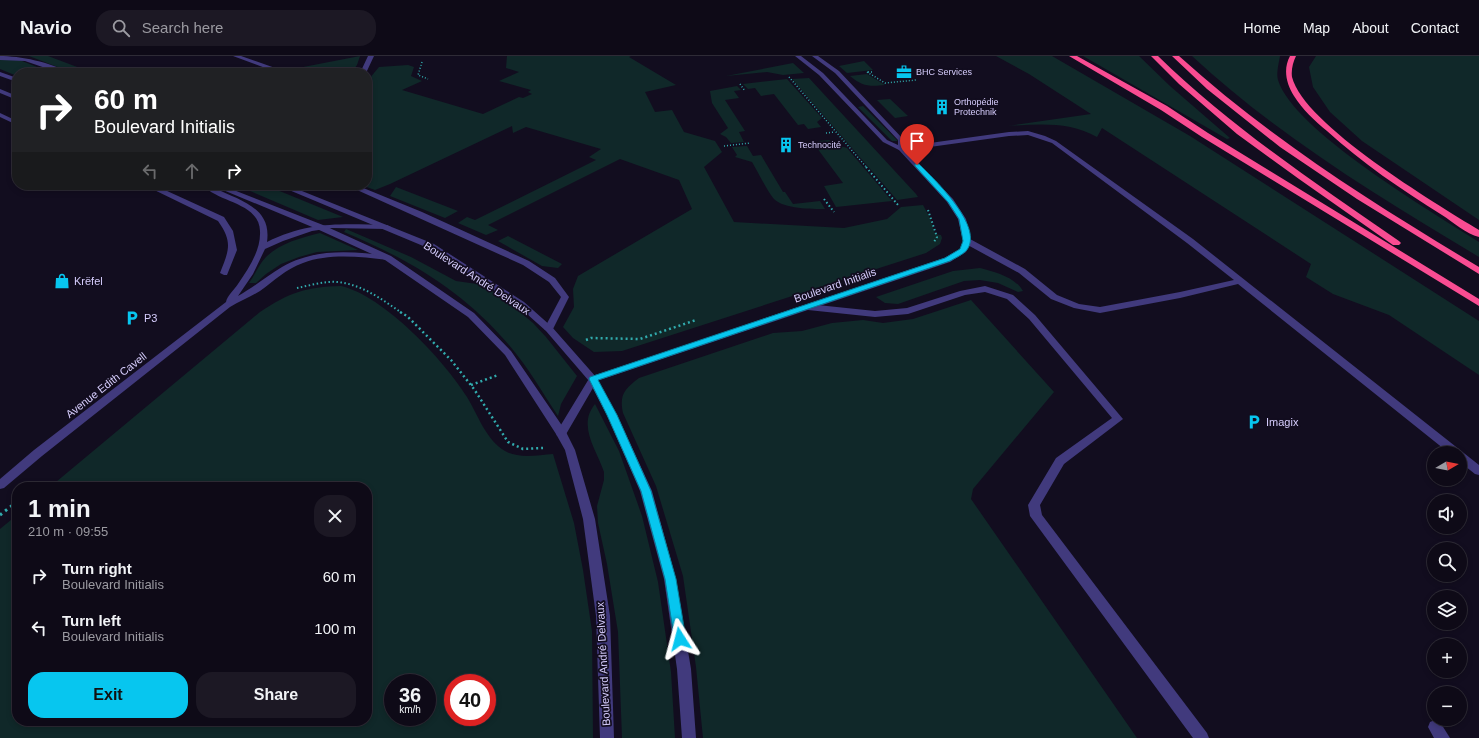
<!DOCTYPE html>
<html lang="en">
<head>
<meta charset="utf-8">
<style>
  body { margin:0; font-family:Helvetica,sans-serif; background:#1c1824; color:#f1f3f6; height:100vh; display:flex; flex-direction:column; font-size:15px; white-space:nowrap }
  * { box-sizing:border-box; margin:0 }
  p { font-size:13px; color:#9b9aa1 }
  .icon { flex:none; width:22px; height:22px; fill:none; stroke:currentColor; stroke-width:2; stroke-linecap:round; stroke-linejoin:round }
  .map { position:relative; flex:1; overflow:hidden }
  .panel { position:absolute; left:12px; top:426px; width:360px; height:244px; display:flex; flex-direction:column; background:#0e0a17; border-radius:16px; box-shadow:0 2px 6px #0003,0 0 0 1px #2e2b36 }
  .panel>* { flex:none }
  .top-card { position:absolute; left:12px; top:12px; width:360px; height:122px; border-radius:16px; box-shadow:0 2px 6px #0003,0 0 0 1px #2e2b36; background:#202124; color:#fff; overflow:hidden }
  .needle { width:26px; rotate:80deg }
  .controls { position:absolute; left:1427px; top:390px; display:grid; gap:8px }
  .controls a { display:grid; place-items:center; width:40px; height:40px; border-radius:50%; background:#0e0a17; box-shadow:0 2px 6px #0003,0 0 0 1px #2e2b36; font-size:20px }
  .speed { position:absolute; left:384px; top:618px; display:flex; gap:8px; font-size:20px; font-weight:700; text-align:center }
  .speed>* { display:grid; place-content:center; width:52px; height:52px; border-radius:50%; background:#0e0a17; box-shadow:0 2px 6px #0003,0 0 0 1px #2e2b36; line-height:1 }
  .speed small { font-size:10px; font-weight:400 }
  .speed .limit { border:6px solid #d22; background:#fff; color:#111 }
  .pin { position:absolute; display:grid; place-items:center; width:34px; height:34px; color:#fff; margin:-41px -17px; border-radius:50% 50% 50% 0; rotate:-45deg; box-shadow:0 0 4px #0007 }
  .pin .icon { rotate:45deg }
  .me { position:absolute; width:44px; margin:-22px; rotate:351deg; stroke-linejoin:round; filter:drop-shadow(0 0 3px #0008) }
  .turn { display:flex; align-items:center; gap:14px; height:84px; padding:0 16px; font-size:18px }
  .turn .icon { width:52px; height:52px; stroke-width:2.5 }
  .turn b { display:block; font-size:28px; line-height:34px }
  .lanes { display:flex; align-items:center; height:38px; padding:0 16px; background:#0003; justify-content:center; gap:20px; direction:ltr }
  .lanes .off { opacity:.35 }
  .round { display:grid; place-items:center; flex:none; width:42px; height:42px; border-radius:16px; background:#1c1824 }
  .head { display:flex; align-items:center; justify-content:space-between; height:68px; padding:0 16px }
  h1 { font-size:24px; font-weight:700; line-height:30px }
  .action { display:flex; gap:8px; margin-top:auto; padding:8px 16px }
  .action a { flex:1; height:46px; border-radius:16px; background:#07c6ef; color:#111; font-size:16px; font-weight:700; line-height:46px; text-align:center }
  .action a+a { background:#1c1824; color:#f1f3f6 }
  ul { padding:0; list-style:none }
  li { display:flex; align-items:center; gap:12px; height:52px; padding:0 16px }
  li div { flex:1 }
  li b { display:block; font-size:15px }
  li em { font-style:normal }
  header { display:flex; align-items:center; gap:24px; box-sizing:border-box; height:56px; padding:0 20px; background:#0e0a17; border-bottom:1px solid #2e2b36 }
  header strong { font-size:19px }
  nav { display:flex; gap:22px; margin-inline-start:auto; font-size:14px }
  .search { width:280px; height:36px; background:#1c1824; display:flex; align-items:center; gap:10px; box-sizing:border-box; padding:0 14px; border-radius:16px; color:#9b9aa1; font-size:15px }
  .map>svg:first-child { display:block }
  .green { fill:#102829; fill-rule:evenodd }
  .lines { fill:none; stroke-linecap:round; stroke-linejoin:round }
  .path-far3 { stroke:#31abad; stroke-width:1.5; stroke-dasharray:1 2; stroke-linecap:butt }
  .path-far2 { stroke:#31abad; stroke-width:2; stroke-dasharray:1.5 2.5; stroke-linecap:butt }
  .path-far1 { stroke:#31abad; stroke-width:2.5; stroke-dasharray:2 3; stroke-linecap:butt }
  .path { stroke:#31abad; stroke-width:3; stroke-dasharray:2.5 4; stroke-linecap:butt }
  .service { fill:#413a7d; fill-rule:evenodd }
  .minor { fill:#413a7d; fill-rule:evenodd }
  .tertiary { fill:#413a7d; fill-rule:evenodd }
  .motorway { fill:#f94c92; fill-rule:evenodd }
  .route { fill:#07c6ef; stroke:#05819b }
  .labels { text-anchor:middle; stroke-width:3.5; stroke-linejoin:round; paint-order:stroke }
  .far-poi-label { font-size:9px; fill:#d6cdfd; stroke:#120d1f; text-anchor:start }
  .street-label { font-size:11px; fill:#d6cdfd; stroke:#120d1f }
  .poi-label { font-size:11px; fill:#d6cdfd; stroke:#120d1f; text-anchor:start }
</style>
</head>
<body>
<header>
<strong>Navio</strong>
<div class="search"><svg class="icon" aria-label="search" viewBox="0 0 24 24"><circle cx="10" cy="10" r="6"/><path d="M15 15l6 6"/></svg>Search here</div>
<nav><a>Home</a><a>Map</a><a>About</a><a>Contact</a></nav>
</header>
<div class="map">
<svg width="1479" height="682" viewBox="0 0 1479 682">
  <rect width="100%" height="100%" fill="#120d1f"/>
  <!-- green -->
  <path class="green" d="M29 0H48L93 17H73Z
    M360 0 357 9 351 17H296L293 13Z
    M507 0H631L629 1 676 29 645 36 655 56 672 54 684 76 715 85 722 96 704 111 734 166 844 172 887 163 901 151 923 149 930 162 935 178 941 179 942 182 940 188 926 197 622 295 594 296 573 282 563 271 574 251 573 233 578 220 692 153 679 124 620 103 488 169 498 174 486 179 458 167 467 161 475 164 596 104 589 101 601 93 526 71 513 77 512 70 390 128 375 134 361 129H367V23H369L379 11 408 9 414 11 411 20 422 25 402 34 483 58 519 41 523 42 532 38 528 36 531 34 499 25 519 16 506 12Z
    M996 0H1052L1190 80 1479 265V319L1389 259 1333 238 1306 221 1311 208 1102 72 1097 81C1070 65 1038 68 1008 70L1091 58 1029 18Z
    M1083 0H1139L1170 30 1230 82 1227 83Z
    M1192 0H1280C1279 6 1276 18 1278 24 1293 74 1432 156 1479 186V201C1379 141 1278 80 1192 0Z
    M1316 0H1479V164L1362 85 1330 56 1313 31 1309 11Z
    M0 3H17L52 17H17V20L0 13Z
    M864 5 873 14 847 17 839 10Z
    M793 7 804 17 783 19 767 16 726 20Z
    M867 18 885 29C869 31 862 30 850 20Z
    M809 22 916 138 918 141 897 144 792 23Z
    M787 23 822 62 817 66 821 71 808 73 804 68 798 69 774 38 761 40 755 32 748 33 743 28Z
    M737 30 741 34 734 35 739 42 725 44 745 75 739 76 744 86 731 87 726 81 720 78 728 72 712 47 710 35Z
    M890 43 908 60 895 62 877 44Z
    M863 50 898 85H892L858 51Z
    M829 84 837 89 847 92 892 145 836 151 824 130 843 127 817 92 823 91 818 85Z
    M747 90 753 100 761 99 783 136H785L793 148 820 145 825 153C812 153 784 153 774 143 767 135 758 116 752 106L735 101 737 99 732 91Z
    M236 129H265L343 161 318 164Z
    M396 131 458 155 445 162 390 140Z
    M346 173 411 201 456 225 484 229 515 252 533 267 546 281 577 320 561 348 558 360C542 336 528 311 509 289 462 234 410 204 344 176Z
    M320 177 358 194 317 196 299 201 281 208 266 218 256 227H249C255 219 259 208 266 201 280 187 301 182 320 177Z
    M508 180 562 208 558 212 542 210 498 185Z
    M980 212C995 216 1015 221 1023 235L1018 236 998 227 980 224 964 225 898 248 885 247 876 241 953 215Z
    M341 230C384 240 444 304 467 341 478 359 486 384 505 395 518 403 538 399 553 398L574 467 583 514 592 575 593 682H0V473L17 459V665H367V431H50L260 256C290 236 306 231 341 230ZM393 627H427V661H393ZM453 627H487V661H453Z
    M971 244 1054 336 973 433 971 443 1137 682H703L696 611 683 520 656 430 623 357C619 338 625 333 639 322L773 277 802 275 832 267 863 264 883 267 913 263Z
    M595 348 619 395 642 460 658 526 671 616 675 682H622L618 576 607 508 598 467 597 450 604 424V416C597 394 577 370 595 348Z"/>
  <g class="lines">
    <!-- path-far3 -->
    <path class="path-far3" d="M422 6 418 19 428 23
      M867 16 885 27 916 24
      M868 16H874
      M789 21 867 112
      M740 28 745 35
      M826 77 835 76
      M724 90 750 87"/>
    <!-- path-far2 -->
    <path class="path-far2" d="M866 111 898 149
      M824 143 834 156
      M928 154 937 181 934 186
      M297 232C307 230 318 227 328 226 356 224 380 242 402 257"/>
    <!-- path-far1 -->
    <path class="path-far1" d="M400 256 407 260 451 304 474 333 508 386 523 393 543 392
      M586 284 591 282 640 283 696 264
      M471 329 498 319"/>
    <!-- path -->
    <path class="path" d="M0 459 14 448"/>
    <!-- service -->
    <path class="service" d="M233 0H241L278 13 262 17H250L268 13Z
      M0 57 17 65V69L0 61Z
      M1028 75 1045 80 1056 85 1193 183 1479 409V419L1475 418 1460 406V397H1449L1238 228 1180 242 1100 257 1074 252 1051 243 1019 217 964 187V183H970L1025 213 1057 239 1079 248 1100 251 1180 236 1234 224 1187 187 1052 87 1028 79 1009 80 901 95 898 93 901 91 1009 76Z
      M144 129H154L224 161 233 175 237 194 227 219H224L220 217C229 194 233 186 218 165Z
      M985 230 1013 239 1035 259 1123 363 1064 408 1040 449 1042 459 1207 677 1209 682H1193L1030 460 1028 449 1056 402 1112 362 1029 263 1007 243 985 236 965 239 908 258 875 261 808 254 804 251 808 248 875 255 907 252 960 235Z
      M1435 664 1440 666 1450 682H1434L1428 671 1430 666Z"/>
    <!-- minor -->
    <path class="minor" d="M0 0C19 0 52 6 68 17H60L25 5 0 4Z
      M368 0H374L366 17H360Z
      M795 0H801L823 17 887 84 898 89V84L835 17 812 0H818L839 15 903 83 904 93 953 143 966 163 971 185 966 196 950 206 597 325 565 380H557L556 377 590 321 944 202 960 193 963 185 958 163 947 146 899 94 883 86 819 19Z
      M203 129H211L215 132C240 145 272 151 267 186 309 165 342 168 387 169L391 171 387 173 332 172 312 175 283 185 265 193 253 218 238 240C254 231 267 220 282 211 315 192 352 195 388 200L392 202 388 204C360 201 330 197 303 207 286 213 274 225 260 235 250 241 240 245 230 251L42 400 4 432 0 433V423L34 394 226 246C227 240 234 234 238 228 248 213 261 195 260 175 259 146 218 147 203 129Z
      M346 129H356L422 156 529 205 555 222 569 241 552 275 549 276 544 273 561 241 549 226 523 209Z"/>
    <!-- tertiary -->
    <path class="tertiary" d="M0 16 17 22V26L0 20Z
      M0 33 17 40V44L0 37Z
      M211 129H221L323 169 391 200 474 257 511 295 565 374 575 394 595 463 610 560 614 682H600L596 560 583 463 565 394 556 378 505 299 468 261 385 204 317 173Z
      M277 129H287L434 188 524 246 552 271 596 321 617 359 652 435 676 523 691 613 696 682H682L677 613 664 523 640 435 607 359 589 325 546 275 518 250 428 192Z"/>
    <!-- motorway -->
    <path class="motorway" d="M1069 0H1077L1167 50 1208 77 1479 243V250L1202 81 1161 54Z
      M1151 0H1158C1231 71 1315 127 1399 185L1401 187 1399 189H1393L1299 123 1237 78 1179 28Z
      M1172 0H1179C1272 84 1372 147 1479 211V218L1357 143 1280 91 1207 33Z
      M1290 0H1296C1293 6 1291 14 1292 21 1304 69 1435 147 1479 174V181C1466 178 1453 166 1442 159 1402 134 1362 107 1327 75 1315 65 1302 53 1294 40 1286 27 1283 13 1290 0Z"/>
  </g>
  <!-- route -->
  <path class="route" d="M915 108H919C934 123 986 172 966 195 962 199 955 202 950 205L598 324 617 359 651 435 676 523 686 583 684 587 680 588 675 587 665 523 641 435 607 359 589 323 590 321 945 202 960 193 963 185 959 163 948 146 915 110Z"/>
  <!-- icons -->
  <defs>
    <g id="office-bare" transform="scale(1.2)"><path d="M-6-3h4V-5.5h4V-3h4V5H-6ZM-1-4.5V-3h2v-1.5ZM-6 0V1H6V0Z" fill="#07c6ef" stroke="#120d1f" stroke-width="2.5" paint-order="stroke"/></g>
    <g id="building-bare" transform="scale(1.2)"><path d="M-4-6H4V6H1V3H-1V6H-4ZM-2.5-4.3h1.7v1.8h-1.7ZM.8-4.3h1.7v1.8H.8ZM-2.5-1h1.7V.8h-1.7ZM.8-1h1.7V.8H.8Z" fill="#07c6ef" stroke="#120d1f" stroke-width="2.5" paint-order="stroke"/></g>
    <g id="shop-bare" transform="scale(1.2)"><path d="M-5-2.5h2.3a2.7 3.5 0 0 1 5.4 0H5L5.5 6h-11ZM-1.5-2.5h3a1.5 2.3 0 0 0-3 0Z" fill="#07c6ef" stroke="#120d1f" stroke-width="2.5" paint-order="stroke"/></g>
    <g id="parking-bare" transform="scale(1.2)"><path d="M-3.5-5.5H1a3.5 3.5 0 0 1 0 7H-1V5.5H-3.5ZM-1-3.4V-.6H.8a1.4 1.4 0 0 0 0-2.8Z" fill="#07c6ef" stroke="#120d1f" stroke-width="2.5" paint-order="stroke"/></g>
  </defs>
  <g fill-rule="evenodd">
    <use href="#office-bare" x="904" y="16"/>
    <use href="#building-bare" x="942" y="51"/>
    <use href="#building-bare" x="786" y="89"/>
    <use href="#shop-bare" x="62" y="225"/>
    <use href="#parking-bare" x="132" y="262"/>
    <use href="#parking-bare" x="1254" y="366"/>
  </g>
  <g class="labels">
    <!-- far-poi labels -->
    <g class="far-poi-label">
      <text x="916" y="19">BHC Services</text>
      <text x="954" y="49">Orthopédie<tspan x="954" dy="10">Protechnik</tspan></text>
      <text x="798" y="92">Technocité</text>
    </g>
    <!-- street labels -->
    <g class="street-label">
      <text transform="translate(477 222) rotate(33)" y="4">Boulevard André Delvaux</text>
      <text transform="translate(835 229) rotate(-19)" y="4">Boulevard Initialis</text>
      <text transform="translate(106 329) rotate(-38)" y="4">Avenue Edith Cavell</text>
      <text transform="translate(603 608) rotate(-93)" y="4">Boulevard André Delvaux</text>
    </g>
    <!-- poi labels -->
    <g class="poi-label">
      <text x="74" y="229">Krëfel</text>
      <text x="144" y="266">P3</text>
      <text x="1266" y="370">Imagix</text>
    </g>
  </g>
</svg>
<div class="controls">
<a><svg class="needle" viewBox="-14 -14 28 28"><path d="M0-13l5 13h-10z" fill="#e53935"/><path d="M0 13l5-13h-10z" fill="#9b9aa1"/></svg></a>
<a><svg class="icon" aria-label="sound" viewBox="0 0 24 24"><path d="M4 9h4l5-4v14l-5-4H4zM17 9q2 3 0 6"/></svg></a>
<a><svg class="icon" aria-label="search" viewBox="0 0 24 24"><circle cx="10" cy="10" r="6"/><path d="M15 15l6 6"/></svg></a>
<a><svg class="icon" aria-label="layers" viewBox="0 0 24 24"><path d="M12 4l9 5-9 5-9-5zM3 14l9 5 9-5"/></svg></a>
<a>+</a>
<a>−</a>
</div>
<div class="speed"><div>36<small>km/h</small></div><div class="limit">40</div></div>
<div class="pin" style="left:917px;top:109px;background:#d93025"><svg class="icon" aria-label="arrive" viewBox="0 0 24 24"><path d="M6 21V4h12l-3 4 3 4H6"/></svg></div>
<svg class="me" style="left:680px;top:583px" viewBox="-20 -20 40 40"><path d="M0-17L14 15 0 8-14 15z" fill="#07c6ef" stroke="#fff" stroke-width="4"/></svg>
<div class="top-card">
<div class="turn"><svg class="icon" aria-label="right" viewBox="0 0 24 24"><path d="M7 20v-9h11M14 6l5 5-5 5"/></svg><div><b>60 m</b>Boulevard Initialis</div></div>
<div class="lanes"><svg class="icon off" aria-label="left" viewBox="0 0 24 24"><path d="M17 20v-9H6M10 6l-5 5 5 5"/></svg><svg class="icon off" aria-label="ahead" viewBox="0 0 24 24"><path d="M12 20V5M6 11l6-6 6 6"/></svg><svg class="icon" aria-label="right" viewBox="0 0 24 24"><path d="M7 20v-9h11M14 6l5 5-5 5"/></svg></div>
</div>
<section class="panel">
<div class="head"><div><h1>1 min</h1><p>210 m · 09:55</p></div><a class="round"><svg class="icon" aria-label="close" viewBox="0 0 24 24"><path d="M6 6l12 12M18 6L6 18"/></svg></a></div>
<ul>
<li><svg class="icon" aria-label="right" viewBox="0 0 24 24"><path d="M7 20v-9h11M14 6l5 5-5 5"/></svg><div><b>Turn right</b><p>Boulevard Initialis</p></div><em>60 m</em></li>
<li><svg class="icon" aria-label="left" viewBox="0 0 24 24"><path d="M17 20v-9H6M10 6l-5 5 5 5"/></svg><div><b>Turn left</b><p>Boulevard Initialis</p></div><em>100 m</em></li>
</ul>
<div class="action"><a>Exit</a><a>Share</a></div>
</section>
</div>
</body>
</html>
